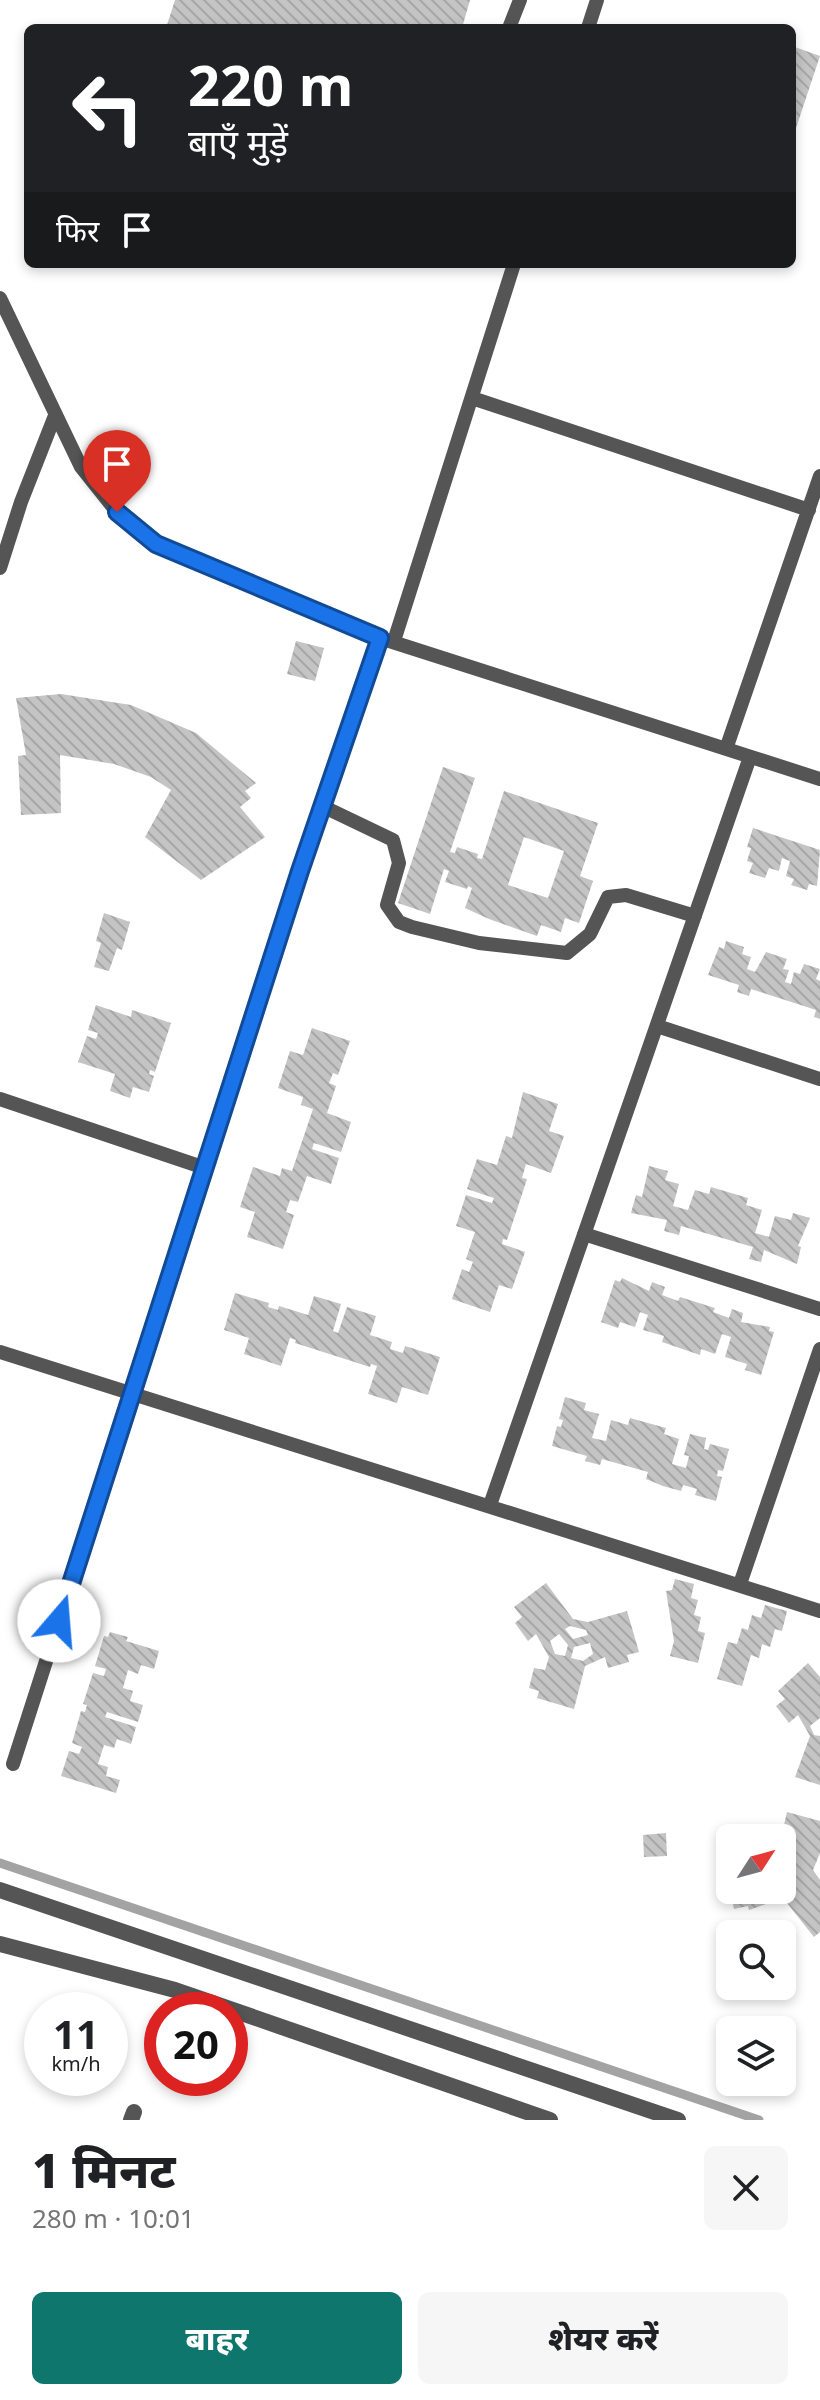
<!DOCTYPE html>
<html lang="hi">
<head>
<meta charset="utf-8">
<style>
  body { margin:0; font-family:"Noto Sans","Noto Sans Devanagari",sans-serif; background:#f6f6f6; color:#202124; height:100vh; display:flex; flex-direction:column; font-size:30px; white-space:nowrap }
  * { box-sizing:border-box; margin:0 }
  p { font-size:26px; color:#757577 }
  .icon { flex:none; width:44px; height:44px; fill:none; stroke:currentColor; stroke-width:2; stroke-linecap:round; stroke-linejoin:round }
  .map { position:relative; height:2120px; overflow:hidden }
  .side { display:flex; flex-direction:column; background:#fff; flex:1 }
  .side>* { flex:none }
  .banner { position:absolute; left:24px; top:24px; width:772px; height:244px; border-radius:12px; box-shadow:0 4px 12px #0003; background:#202124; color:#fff; overflow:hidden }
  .needle { width:52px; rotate:54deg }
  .buttons { position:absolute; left:716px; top:1824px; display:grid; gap:16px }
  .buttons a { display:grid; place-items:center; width:80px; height:80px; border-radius:12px; background:#fff; box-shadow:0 4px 12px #0003; font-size:40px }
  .speed { position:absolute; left:24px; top:1992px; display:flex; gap:16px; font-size:40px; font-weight:700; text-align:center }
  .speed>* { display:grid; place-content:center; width:104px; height:104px; border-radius:50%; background:#fff; box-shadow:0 4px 12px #0003; line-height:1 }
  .speed small { font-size:20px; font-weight:400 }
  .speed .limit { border:12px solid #d22; background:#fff; color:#111 }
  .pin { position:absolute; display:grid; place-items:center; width:68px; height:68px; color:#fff; margin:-82px -34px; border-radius:50% 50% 50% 0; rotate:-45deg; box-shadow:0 0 8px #0007 }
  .pin .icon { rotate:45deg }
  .me { position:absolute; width:88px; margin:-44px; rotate:18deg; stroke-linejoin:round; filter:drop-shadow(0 0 6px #0008) }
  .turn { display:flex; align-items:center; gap:28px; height:168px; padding:0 32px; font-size:36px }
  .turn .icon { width:104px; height:104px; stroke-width:2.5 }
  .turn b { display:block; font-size:56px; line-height:68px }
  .then { display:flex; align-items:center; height:76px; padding:0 32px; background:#0003; gap:16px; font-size:30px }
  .round { display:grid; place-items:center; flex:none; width:84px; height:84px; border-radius:12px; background:#f6f6f6 }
  .summary { display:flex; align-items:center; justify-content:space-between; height:136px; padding:0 32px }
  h1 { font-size:48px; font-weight:800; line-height:60px }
  .primary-button { display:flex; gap:16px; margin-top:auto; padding:16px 32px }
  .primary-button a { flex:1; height:92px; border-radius:12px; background:#0f766e; color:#fff; font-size:32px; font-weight:800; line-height:92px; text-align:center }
  .primary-button a+a { background:#f6f6f6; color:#202124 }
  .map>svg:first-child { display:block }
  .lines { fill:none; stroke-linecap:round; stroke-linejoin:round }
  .stream { stroke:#a3a3a3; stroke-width:9 }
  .building { fill:url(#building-back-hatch); fill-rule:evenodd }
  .service { stroke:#555; stroke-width:14 }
  .minor { stroke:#555; stroke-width:16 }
  .route-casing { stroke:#114b97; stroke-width:20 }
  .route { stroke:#1a73e8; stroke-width:14 }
</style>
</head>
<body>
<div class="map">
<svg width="820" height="2120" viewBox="0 0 820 2120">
  <defs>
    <pattern id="building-back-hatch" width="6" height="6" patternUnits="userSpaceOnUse" patternTransform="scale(2)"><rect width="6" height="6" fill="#c4c4c4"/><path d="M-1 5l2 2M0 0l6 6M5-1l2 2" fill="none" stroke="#a7a7a7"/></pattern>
  </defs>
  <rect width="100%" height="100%" fill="#fff"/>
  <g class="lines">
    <!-- stream -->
    <path class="stream" d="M0 1863 759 2120"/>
  </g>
  <!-- building -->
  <path class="building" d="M175 0H470L462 28H166Z
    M792 46 820 56 793 137H792Z
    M296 641 324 648 315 681 287 674Z
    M61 694 131 705 196 733 256 783 245 791 251 798 240 807 265 837 201 880 145 837 171 790 151 777 114 764 60 755 61 813 21 815 18 756 26 755 16 698Z
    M443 767 475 778 450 852 455 853 457 847 478 854 477 858 482 859 504 791 598 823 580 876 593 881 579 923 565 918 561 932 541 925 537 936 489 919 465 908 472 888 468 886 467 889 445 882 449 871 444 869 430 914 398 903ZM524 837 564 851 548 898 508 885Z
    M753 828 820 850 817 886 809 884 807 890 791 885 794 879 786 876 790 861 782 858 779 871 769 868 765 878 749 873 753 863 747 861 751 848 747 847Z
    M104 913 130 922 122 950 117 948 109 971 94 967 101 943 96 941Z
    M726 941 744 947 742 954 751 957 747 969 755 972 766 952 787 959 783 969 789 970 785 982 791 984 794 972 800 974 804 964 820 969 816 979 820 981V1019L814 1017 816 1010 751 989 749 996 737 992 739 985 708 975 719 947 724 949Z
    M96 1005 131 1017 132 1010 171 1023 155 1072 150 1070 149 1074 154 1076 149 1092 133 1087 130 1098 110 1091 115 1074 78 1062 87 1036 96 1039 98 1033 88 1030Z
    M312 1028 350 1041 338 1075 333 1073 329 1083 336 1086 327 1113 351 1122 341 1152 314 1143 312 1149 339 1158 331 1184 307 1176 298 1202 290 1200 286 1212 294 1215 283 1249 247 1237 255 1212 240 1207 253 1167 280 1176 282 1168 292 1171 313 1109 301 1105 303 1097 278 1088 290 1051 303 1055Z
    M523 1092 558 1104 549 1131 564 1136 551 1173 526 1164 522 1178 527 1179 507 1240 503 1239 502 1244 525 1252 512 1289 499 1285 490 1312 452 1299 462 1269 469 1272 473 1262 466 1259 475 1232 456 1226 466 1195 492 1203 494 1198 467 1189 477 1159 497 1165 506 1136 512 1138Z
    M649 1166 668 1171 665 1180 679 1184 673 1206 688 1210 695 1190 709 1194 711 1187 748 1198 746 1205 762 1210 755 1233 769 1237 775 1216 791 1220 793 1213 810 1218 798 1246 801 1247 797 1264 764 1250 761 1262 749 1259 753 1247 681 1226 679 1235 664 1231 667 1220 631 1213 636 1195 642 1197Z
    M622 1278 649 1291 652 1282 665 1287 662 1295 678 1301 680 1297 715 1308 713 1312 729 1318 732 1309 743 1313 741 1322 770 1327 769 1331 774 1332 761 1375 745 1370 747 1364 725 1357 731 1337 722 1334 715 1354 701 1349 700 1355 662 1342 664 1336 643 1330 648 1315 640 1312 635 1327 620 1322 618 1328 601 1322 615 1280 620 1282Z
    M235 1293 269 1303 268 1307 278 1310 279 1306 308 1315 314 1296 341 1304 333 1331 338 1333 347 1307 376 1316 370 1335 392 1342 390 1349 403 1353 405 1346 440 1357 428 1395 402 1387 397 1403 368 1394 377 1366 371 1364 370 1367 295 1343 296 1340 290 1338 281 1366 244 1354 249 1338 224 1330Z
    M565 1397 586 1403 584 1410 599 1414 592 1438 606 1441 611 1420 628 1425 630 1418 666 1428 664 1434 679 1439 672 1464 686 1468 689 1456 684 1455 690 1434 706 1438 704 1449 708 1450 710 1444 729 1449 723 1471 718 1470 717 1476 722 1477 716 1501 695 1495 697 1489 683 1485 681 1491 663 1486 646 1479 648 1472 602 1459 600 1465 585 1461 587 1456 552 1446 557 1426 561 1427 563 1420 559 1419Z
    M675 1579 694 1584 691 1598 698 1600 694 1615 701 1617 698 1631 705 1633 698 1663 670 1656 674 1641 666 1591 672 1590Z
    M546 1583 573 1619 588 1622 627 1611 639 1652 627 1655 629 1662 608 1668 605 1657 585 1666 574 1709 537 1698 539 1691 529 1688 534 1668 545 1670 549 1657 536 1634 528 1641 515 1623 522 1617 514 1607ZM570 1626 586 1630 588 1635 573 1639 565 1629ZM559 1634 568 1645 565 1656 555 1654 550 1641ZM590 1643 593 1654 583 1661 571 1658 574 1647Z
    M765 1605 787 1611 782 1631 775 1629 770 1647 762 1644 759 1658 751 1655 742 1686 717 1679 728 1642 737 1644 742 1628 748 1630 752 1615 761 1618Z
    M110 1632 128 1637 126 1641 159 1651 154 1669 141 1665 138 1674 128 1670 123 1688 133 1691 130 1701 143 1705 138 1722 107 1712 105 1717 136 1727 131 1744 117 1739 114 1748 104 1745 98 1764 108 1767 106 1776 120 1780 116 1793 61 1776 69 1751 79 1754 82 1747 72 1743 81 1711 85 1712 87 1705 83 1704 93 1673 104 1676 106 1669 95 1666 104 1636 108 1637Z
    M808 1663 820 1677V1718L810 1726 814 1735 820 1736V1785L795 1777 810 1736 798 1715 789 1723 776 1706 785 1699 778 1691Z
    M787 1812 820 1821V1853L813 1870 820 1880V1932L814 1937 787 1903 777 1900 749 1910 748 1906 734 1909 730 1890H777L779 1896 788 1899 796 1893 791 1886 782 1887V1876L791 1875 794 1868 782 1865 781 1838Z
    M666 1833 667 1856 644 1857 643 1835Z"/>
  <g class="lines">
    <!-- service -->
    <path class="service" d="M509 28 520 0
      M588 28 597 0
      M0 298 81 467 117 512 156 544 380 638 820 779
      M472 398 809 510
      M0 568 21 502 54 418
      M394 641 514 264
      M726 749 820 476
      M322 806 393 840 399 863 387 905 399 922 412 927 479 943 567 953 590 934 608 897 626 895 695 916
      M657 1026 820 1079
      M0 1099 205 1168
      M584 1234 820 1309
      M0 1352 820 1611
      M490 1505 750 757
      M740 1584 820 1349
      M13 1764 300 871 380 638"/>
    <!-- minor -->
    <path class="minor" d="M0 1890 678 2120
      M0 1944 175 1990 550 2120
      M131 2120 134 2112"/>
  </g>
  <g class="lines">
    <!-- route casing -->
    <g class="route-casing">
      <path id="route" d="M59 1621 300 871 380 638 156 544 117 512"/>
    </g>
    <!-- route -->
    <use href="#route" class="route"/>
  </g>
</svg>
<div class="buttons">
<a><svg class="needle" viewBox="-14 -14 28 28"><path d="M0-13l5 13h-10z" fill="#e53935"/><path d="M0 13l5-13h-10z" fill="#757577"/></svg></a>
<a><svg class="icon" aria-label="search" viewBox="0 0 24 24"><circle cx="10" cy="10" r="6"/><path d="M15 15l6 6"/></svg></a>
<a><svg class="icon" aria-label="layers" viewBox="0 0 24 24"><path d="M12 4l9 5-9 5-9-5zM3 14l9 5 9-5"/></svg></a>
</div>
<div class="speed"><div>11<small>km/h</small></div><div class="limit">20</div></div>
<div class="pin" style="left:117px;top:512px;background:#d93025"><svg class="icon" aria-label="arrive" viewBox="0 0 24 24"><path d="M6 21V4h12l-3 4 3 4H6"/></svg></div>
<svg class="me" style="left:59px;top:1621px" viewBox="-20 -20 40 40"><circle r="19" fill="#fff"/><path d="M0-13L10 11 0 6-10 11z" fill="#1a73e8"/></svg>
<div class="banner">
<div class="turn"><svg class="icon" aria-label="left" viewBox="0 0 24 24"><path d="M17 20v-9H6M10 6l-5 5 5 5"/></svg><div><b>220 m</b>बाएँ मुड़ें</div></div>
<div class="then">फिर<svg class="icon" aria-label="arrive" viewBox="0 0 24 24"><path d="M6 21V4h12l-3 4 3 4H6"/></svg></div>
</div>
</div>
<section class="side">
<div class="summary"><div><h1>1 मिनट</h1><p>280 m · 10:01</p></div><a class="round"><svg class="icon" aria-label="close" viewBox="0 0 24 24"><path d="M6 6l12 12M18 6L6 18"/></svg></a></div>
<div class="primary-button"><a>बाहर</a><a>शेयर करें</a></div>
</section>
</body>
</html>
